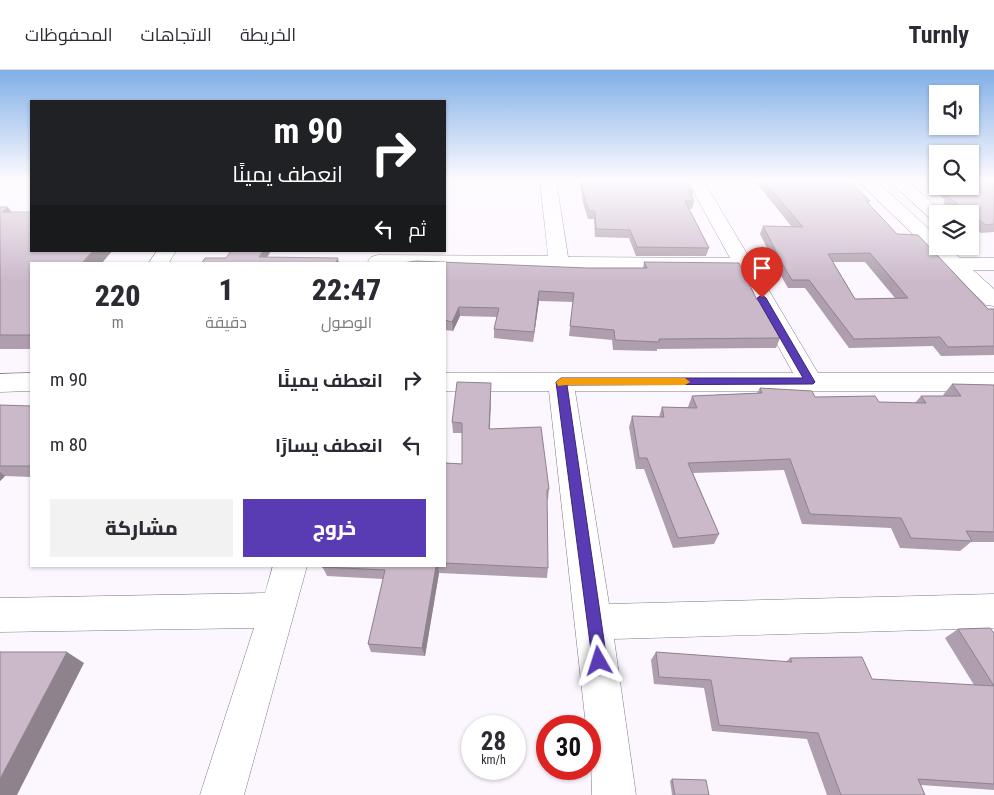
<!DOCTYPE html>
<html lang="ar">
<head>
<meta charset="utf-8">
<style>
  body { margin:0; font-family:"Roboto Condensed",Cairo,sans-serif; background:#f2f2f3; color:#2b2b33; direction:rtl; height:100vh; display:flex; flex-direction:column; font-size:19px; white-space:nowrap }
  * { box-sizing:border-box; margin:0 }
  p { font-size:16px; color:#7c7c81 }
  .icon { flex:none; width:28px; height:28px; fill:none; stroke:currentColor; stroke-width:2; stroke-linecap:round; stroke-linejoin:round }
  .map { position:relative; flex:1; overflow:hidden; direction:ltr }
  .details { position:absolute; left:30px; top:192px; width:416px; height:305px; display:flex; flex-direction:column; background:#fff; border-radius:0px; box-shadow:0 1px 4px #0004; direction:rtl }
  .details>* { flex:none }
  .banner { position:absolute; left:30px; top:30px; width:416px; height:152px; border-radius:0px; box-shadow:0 1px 4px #0004; direction:rtl; background:#202124; color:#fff; overflow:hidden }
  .controls { position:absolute; left:929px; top:15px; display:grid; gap:10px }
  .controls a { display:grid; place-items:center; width:50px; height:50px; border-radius:0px; background:#fff; box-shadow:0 1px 4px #0004; font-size:25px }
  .speed { position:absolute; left:461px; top:645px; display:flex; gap:10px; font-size:25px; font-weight:700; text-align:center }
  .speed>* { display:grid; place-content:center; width:65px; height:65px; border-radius:50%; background:#fff; box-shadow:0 1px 4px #0004; line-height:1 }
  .speed small { font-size:12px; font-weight:400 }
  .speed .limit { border:8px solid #d22; background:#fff; color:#111 }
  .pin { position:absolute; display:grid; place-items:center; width:42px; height:42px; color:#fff; margin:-51px -21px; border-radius:50% 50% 50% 0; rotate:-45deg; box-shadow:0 0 5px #0007 }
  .pin .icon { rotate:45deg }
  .me { position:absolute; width:55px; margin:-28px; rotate:354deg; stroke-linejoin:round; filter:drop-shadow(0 0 4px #0008) }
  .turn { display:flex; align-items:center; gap:18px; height:105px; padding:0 20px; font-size:22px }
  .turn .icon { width:65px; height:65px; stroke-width:2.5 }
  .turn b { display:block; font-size:35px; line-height:42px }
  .then { display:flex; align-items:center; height:48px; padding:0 20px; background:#0003; gap:10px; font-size:19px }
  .eta { display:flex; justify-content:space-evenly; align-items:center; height:85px; text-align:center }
  .eta b { font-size:30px; font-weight:800; line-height:35px }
  .action { display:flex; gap:10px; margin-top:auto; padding:10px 20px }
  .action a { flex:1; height:58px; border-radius:0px; background:#593cb4; color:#fff; font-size:20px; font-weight:800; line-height:58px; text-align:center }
  .action a+a { background:#f2f2f3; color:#2b2b33 }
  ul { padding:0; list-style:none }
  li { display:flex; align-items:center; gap:15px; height:65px; padding:0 20px }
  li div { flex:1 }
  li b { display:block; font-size:19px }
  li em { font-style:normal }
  header { display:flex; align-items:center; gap:30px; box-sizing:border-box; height:70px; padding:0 25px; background:#fff; border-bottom:1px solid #e1e1e2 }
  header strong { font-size:24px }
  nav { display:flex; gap:28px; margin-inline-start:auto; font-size:18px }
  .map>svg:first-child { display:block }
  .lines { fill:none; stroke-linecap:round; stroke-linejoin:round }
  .minor-casing { stroke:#827789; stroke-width:1 }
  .minor { fill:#fff; fill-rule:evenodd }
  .wall { fill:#af9fae; fill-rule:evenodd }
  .shaded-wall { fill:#8e828d }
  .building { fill:#cbb9ca; stroke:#8e828d; fill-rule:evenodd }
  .route { fill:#593cb4; stroke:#3a2775 }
  .slow { fill:#f59e0b }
</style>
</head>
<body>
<header>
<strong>Turnly</strong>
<nav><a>الخريطة</a><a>الاتجاهات</a><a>المحفوظات</a></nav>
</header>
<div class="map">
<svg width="994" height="725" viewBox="0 0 994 725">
  <rect width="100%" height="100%" fill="#fcf7ff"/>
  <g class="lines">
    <!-- minor casing -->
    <g class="minor-casing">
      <path id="minor" d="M540 110H556L568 187 730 188 687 110H703L818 303H994V321H575L609 534 994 524V558L614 569 636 725H592L590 656H586L549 321H445V303H793L736 200 445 197V194H370L368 191 371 187 378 185 548 186Z
        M857 110H875L938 167V176H947L960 188H994V200H973L994 219V236L986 235Z
        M888 110H906L945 144H938V151L932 150Z
        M157 181H176L168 194H148Z
        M31 303V321L0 322V304Z
        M273 496H307L244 725H200L254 558 0 562V528L265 523Z"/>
    </g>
    <!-- minor -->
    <use href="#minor" class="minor"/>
  </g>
  <!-- wall -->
  <path class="wall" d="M580 110H686L693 121 692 127 694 131 692 139H689L709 178 706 186H636L629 168 595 167 594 149H588L582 130Z
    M754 110H848L870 131 868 133 897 164 988 239H994V285L941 286 933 276 849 278 805 218H788L780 204 760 164 763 156 792 157ZM833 192H865L895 228 855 229Z
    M923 110H938V116H970L994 110V162L981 163 970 154V144H956L943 133 945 130Z
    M0 137 31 181H112L101 194H31V279H0Z
    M644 192 757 230 780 268 776 278 657 279V281L613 280 612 270 569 266 573 232 539 231 533 272 494 268V259L497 247 460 246 453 261 445 260V194L587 198H643Z
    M952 314 994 315V472H971L960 481 900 478 891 458 802 454 784 400 693 403 719 464 714 474 673 478 644 399H636L629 357 632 346 659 347 662 337H688L692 326 757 323 760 318 815 327 879 332 915 333 921 326H944L943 325Z
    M491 324 490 359 549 419 548 430H547L548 498 547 508 439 503 425 586 371 582 368 574 383 509 327 506 322 496H445V393L462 394V363H453L452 352Z
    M0 335 31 336V407L5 406 0 411Z
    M958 559 994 563V720L921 715 925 725H827L807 669 712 661 704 618 654 614 651 590 656 582 786 592 790 588 872 609 974 615 945 568Z
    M672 709 709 725H672L670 711Z"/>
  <!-- shaded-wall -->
  <path class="shaded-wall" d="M8 137 17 150 2 142Z
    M93 181H112L101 194H81Z
    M263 181H271L263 194 259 187Z
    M338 188 339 194H335Z
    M539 221V231L533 272 534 262Z
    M459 237 460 246 453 261 452 252Z
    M491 313V324L489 370V359Z
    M0 402 5 406 0 411Z
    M436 496H438L439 503 425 586 422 578Z
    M67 582 84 593 17 725H0V709Z"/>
  <!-- building -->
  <path class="building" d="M582 110H686L693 121H689L694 131H685L709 178 637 177 630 160 596 159 595 141H589L583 122Z
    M763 110H848L870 131H866L897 164 918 165 988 239H994V276L948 277 940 267 854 269 809 210H792L783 195 763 156 803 157ZM870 183 908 228 855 229 828 184Z
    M970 110H994V154L986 155 947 126 953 125 942 116H970Z
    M0 137H8L2 142H31V181H93L81 194H31V265H0Z
    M231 181H263L259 187 338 188 335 194H201L205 188H226Z
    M416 191 587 198H647L644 192 739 193 757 230H760L780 268 659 269V272L615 270 614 260 570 256 574 223 539 221 534 262 494 259 499 238 459 237 452 252 445 250V194H396Z
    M457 312 491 313 489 359 541 357 549 419 547 420 548 498 445 493V393L462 394V353L452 352Z
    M952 314 994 315V462L966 461 972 471 911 468 901 448 810 444 790 389 688 393 719 464 678 468 647 388H639L632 346 664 347 662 337 697 338 692 326 762 323 760 318 812 321 815 327 875 326 879 332 926 333 921 326H961Z
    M0 335 31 336V396H0Z
    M436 496 422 578 368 574 385 500 322 497Z
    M990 558 994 563V616L958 559Z
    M0 582H67L0 709Z
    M656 582 792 592 790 588 862 587 872 609 994 616V714L918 709 925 725H841L818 663 719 655 711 610 659 607Z
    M672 709 706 710 709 725H675Z"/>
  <!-- sky -->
  <linearGradient id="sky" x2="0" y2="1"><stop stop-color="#80afe7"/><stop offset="0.52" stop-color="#fefbff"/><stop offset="1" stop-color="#fefbff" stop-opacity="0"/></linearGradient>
  <rect width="994" height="212" fill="url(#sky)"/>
  <!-- route -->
  <path class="route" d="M762 225 766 228 815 312 813 314 567 315 607 591 604 596 599 598 593 596 556 312 561 308H803L757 228Z"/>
  <!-- slow -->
  <path class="slow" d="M561 308H685L690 312 685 315H566L558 316 556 312Z"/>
</svg>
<div class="controls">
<a><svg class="icon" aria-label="sound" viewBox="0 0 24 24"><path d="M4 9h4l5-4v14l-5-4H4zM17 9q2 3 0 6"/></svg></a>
<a><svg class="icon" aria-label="search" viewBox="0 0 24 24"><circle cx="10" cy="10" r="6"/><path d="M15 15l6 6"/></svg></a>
<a><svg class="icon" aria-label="layers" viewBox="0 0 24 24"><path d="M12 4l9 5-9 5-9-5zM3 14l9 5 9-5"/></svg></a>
</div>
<div class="speed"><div>28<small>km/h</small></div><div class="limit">30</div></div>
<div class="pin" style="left:762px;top:228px;background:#d93025"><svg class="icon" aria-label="arrive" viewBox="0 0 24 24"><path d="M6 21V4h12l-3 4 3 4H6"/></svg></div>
<svg class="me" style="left:599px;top:591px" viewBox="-20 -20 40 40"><path d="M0-17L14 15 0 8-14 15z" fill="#593cb4" stroke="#fff" stroke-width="4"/></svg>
<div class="banner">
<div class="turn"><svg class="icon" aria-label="right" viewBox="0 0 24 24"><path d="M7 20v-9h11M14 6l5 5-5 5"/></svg><div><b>90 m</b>انعطف يمينًا</div></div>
<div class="then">ثم<svg class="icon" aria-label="left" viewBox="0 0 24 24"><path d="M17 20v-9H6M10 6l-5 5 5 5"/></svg></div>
</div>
<section class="details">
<div class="eta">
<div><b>22:47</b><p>الوصول</p></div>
<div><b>1</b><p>دقيقة</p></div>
<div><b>220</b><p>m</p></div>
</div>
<ul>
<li><svg class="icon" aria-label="right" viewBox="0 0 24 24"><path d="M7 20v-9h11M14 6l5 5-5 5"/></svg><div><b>انعطف يمينًا</b></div><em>90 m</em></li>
<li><svg class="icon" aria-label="left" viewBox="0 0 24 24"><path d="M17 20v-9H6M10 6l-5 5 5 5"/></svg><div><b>انعطف يسارًا</b></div><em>80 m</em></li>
</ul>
<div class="action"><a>خروج</a><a>مشاركة</a></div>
</section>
</div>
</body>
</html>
